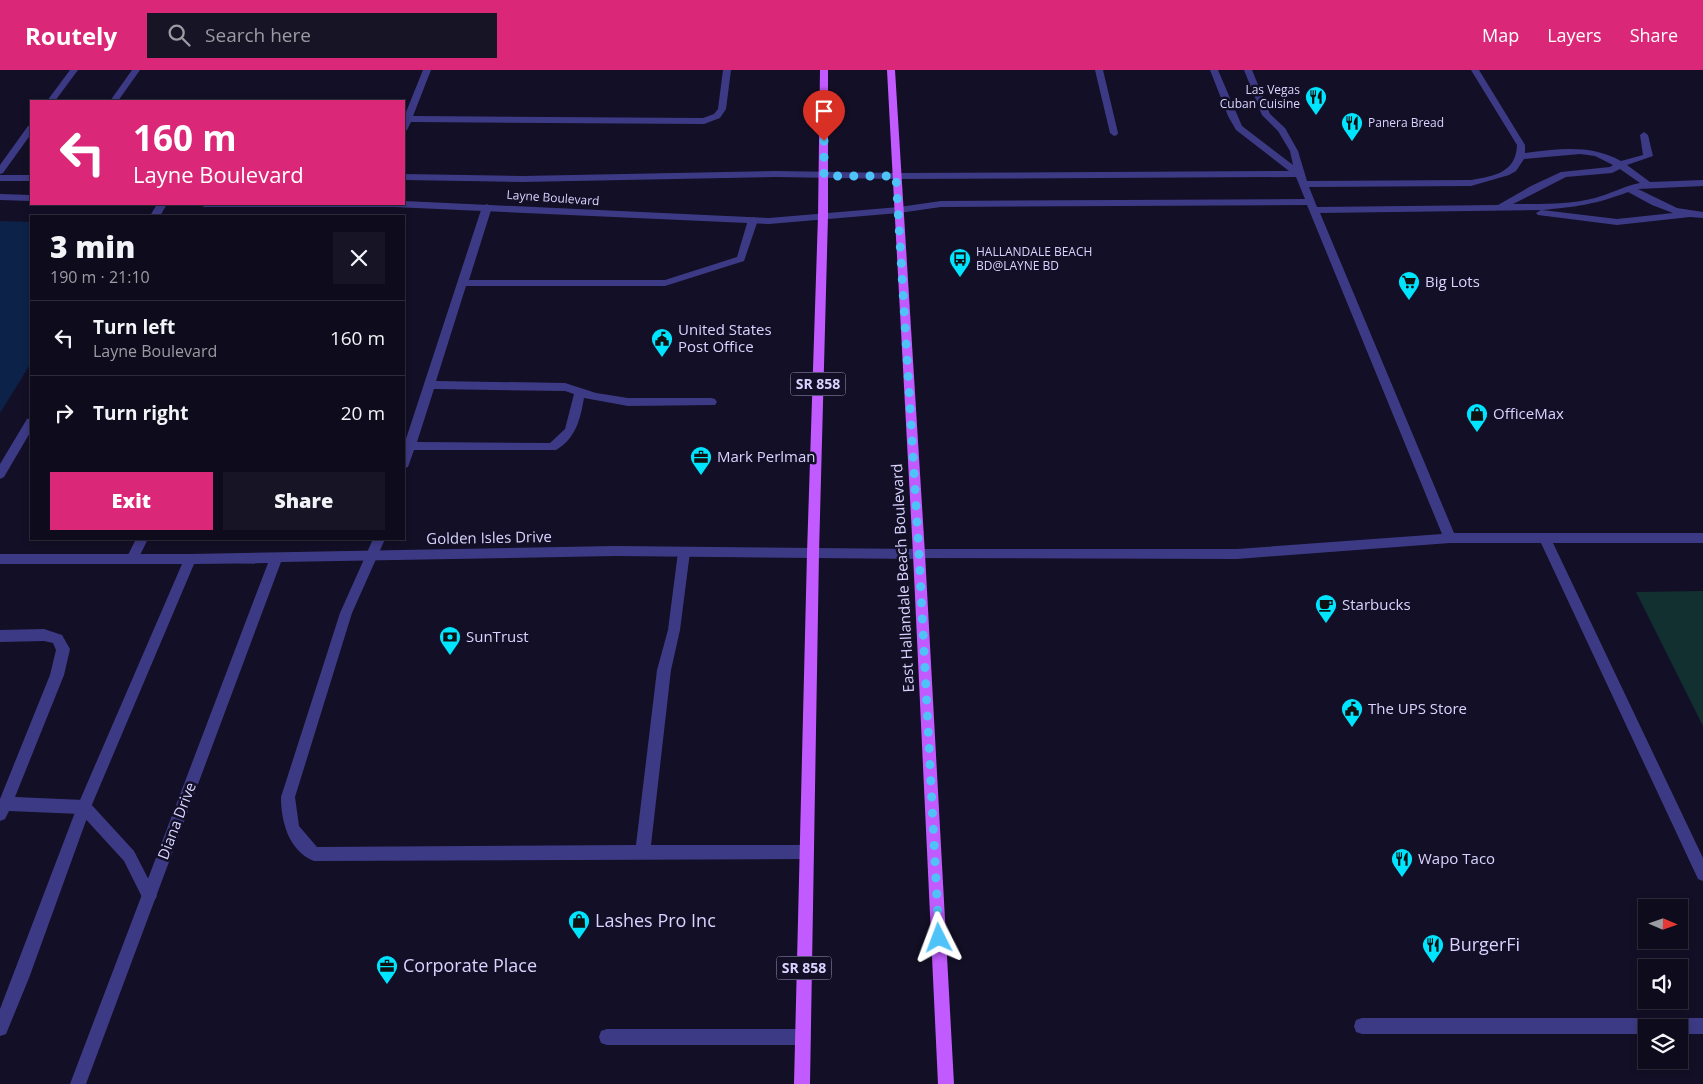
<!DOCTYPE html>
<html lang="en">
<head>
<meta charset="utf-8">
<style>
  body { margin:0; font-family:"Open Sans",sans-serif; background:#171425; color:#f1f3f6; height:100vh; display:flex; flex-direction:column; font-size:19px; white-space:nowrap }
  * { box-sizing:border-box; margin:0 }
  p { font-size:16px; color:#9b9ba3 }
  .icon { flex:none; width:28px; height:28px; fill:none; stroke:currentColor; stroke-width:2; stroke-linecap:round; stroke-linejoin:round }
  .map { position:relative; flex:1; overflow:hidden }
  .sheet { position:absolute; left:30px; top:145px; width:375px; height:325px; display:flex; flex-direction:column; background:#0e0b1c; border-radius:0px; box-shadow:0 2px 8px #0003,0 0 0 1px #2e2b3b }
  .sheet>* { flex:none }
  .banner { position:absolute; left:30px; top:30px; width:375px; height:105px; border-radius:0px; box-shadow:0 2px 8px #0003,0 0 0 1px #2e2b3b; background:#db2777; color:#fff; overflow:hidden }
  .needle { width:32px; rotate:92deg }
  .fabs { position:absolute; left:1638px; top:829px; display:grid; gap:10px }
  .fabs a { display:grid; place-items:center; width:50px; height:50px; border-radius:0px; background:#0e0b1c; box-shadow:0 2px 8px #0003,0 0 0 1px #2e2b3b; font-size:25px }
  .pin { position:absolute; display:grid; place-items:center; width:42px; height:42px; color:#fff; margin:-51px -21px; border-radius:50% 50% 50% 0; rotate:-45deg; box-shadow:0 0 5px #0007 }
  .pin .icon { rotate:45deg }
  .me { position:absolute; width:55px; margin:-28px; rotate:357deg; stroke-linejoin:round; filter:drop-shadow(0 0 4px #0008) }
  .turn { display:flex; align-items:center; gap:18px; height:105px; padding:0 20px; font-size:22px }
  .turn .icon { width:65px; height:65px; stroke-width:2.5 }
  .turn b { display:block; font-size:35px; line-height:42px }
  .round { display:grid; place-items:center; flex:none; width:52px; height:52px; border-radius:0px; background:#171425 }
  .headline { display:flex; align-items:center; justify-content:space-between; height:85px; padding:0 20px }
  h1 { font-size:30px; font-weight:800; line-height:38px }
  .primary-button { display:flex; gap:10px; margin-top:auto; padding:10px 20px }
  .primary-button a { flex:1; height:58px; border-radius:0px; background:#db2777; color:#fff; font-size:20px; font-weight:800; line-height:58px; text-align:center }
  .primary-button a+a { background:#171425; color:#f1f3f6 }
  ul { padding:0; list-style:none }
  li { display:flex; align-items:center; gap:15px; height:75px; padding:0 20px; border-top:1px solid #2e2b3b }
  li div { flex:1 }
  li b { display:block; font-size:19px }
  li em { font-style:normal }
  header { display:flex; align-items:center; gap:30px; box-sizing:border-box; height:70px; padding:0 25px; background:#db2777; color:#fff }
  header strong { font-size:24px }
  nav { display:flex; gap:28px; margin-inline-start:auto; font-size:18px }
  .search { width:350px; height:45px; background:#171425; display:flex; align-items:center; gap:12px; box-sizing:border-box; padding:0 18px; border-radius:0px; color:#9b9ba3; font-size:19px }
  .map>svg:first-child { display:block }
  .green { fill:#12302f }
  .water { fill:#0c2248 }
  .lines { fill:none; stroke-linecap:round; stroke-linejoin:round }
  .lane { fill:#3d3a85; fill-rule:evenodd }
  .street { fill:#3d3a85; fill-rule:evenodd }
  .primary { fill:#c25bff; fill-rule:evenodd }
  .route { stroke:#4fc3f7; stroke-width:9; stroke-dasharray:0 16.2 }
  .labels { text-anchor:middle; stroke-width:5; stroke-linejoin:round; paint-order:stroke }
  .far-poi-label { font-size:12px; fill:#d9d4ff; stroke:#130f26; text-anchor:start }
  .far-street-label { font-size:12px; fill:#d9d4ff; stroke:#130f26 }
  .shield { fill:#130f26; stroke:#9e99be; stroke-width:1 }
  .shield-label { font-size:14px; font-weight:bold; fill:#d9d4ff }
  .poi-label { font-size:15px; fill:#d9d4ff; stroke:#130f26; text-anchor:start }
  .street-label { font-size:15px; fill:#d9d4ff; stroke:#130f26 }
  .near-poi-label { font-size:18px; fill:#d9d4ff; stroke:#130f26; text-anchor:start }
</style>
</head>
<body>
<header>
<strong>Routely</strong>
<div class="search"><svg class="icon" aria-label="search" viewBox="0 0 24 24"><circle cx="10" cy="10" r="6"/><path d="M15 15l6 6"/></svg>Search here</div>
<nav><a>Map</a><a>Layers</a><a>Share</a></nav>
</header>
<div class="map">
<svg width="1703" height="1014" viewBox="0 0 1703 1014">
  <rect width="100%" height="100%" fill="#130f26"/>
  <!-- green -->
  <path class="green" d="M1703 521V656L1636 522Z"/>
  <!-- water -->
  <path class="water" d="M0 151 31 152V293L0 343Z"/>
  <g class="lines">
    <!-- lane -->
    <path class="lane" d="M132 0H140L118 31H110Z
      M423 0H431L413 46 703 48 714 44 718 39 723 0H731L726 39 720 48 704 54 411 52 407 60 404 61V47Z
      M1095 0H1103L1118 63 1117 65 1114 66 1110 63Z
      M1210 0H1218L1242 56 1293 95 1290 81 1278 61 1262 45 1244 0H1252L1270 44 1285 58 1298 81 1307 111 1471 110C1494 106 1516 103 1517 75L1471 0H1479L1525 75V83C1559 79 1590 74 1621 91L1643 85 1640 65 1644 62 1648 65 1653 86 1627 95 1650 112 1703 110V116L1638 119 1677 138 1703 142V148L1690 147 1617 155 1538 145 1536 143 1541 140 1320 143 1454 463H1703V473H1553L1703 788V811L1698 809 1541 473H1450L1237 489 915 488 913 484 915 480 919 479H1237L1442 464 1307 135 941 137 899 143 894 140 899 137 941 131 1305 129 1296 107 896 109 891 106 896 103 1289 101 1236 60 1228 46ZM1580 84 1595 86 1613 95 1610 97 1561 102 1531 116 1498 135 1317 137 1309 117 1471 116 1509 105 1516 101 1524 89ZM1620 99 1640 113C1624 116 1610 124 1595 128 1569 135 1540 134 1513 134L1566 107 1612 103ZM1628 122 1652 135 1673 143 1617 149 1542 140C1576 137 1597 134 1628 122Z
      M157 134H167L160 146H150Z
      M487 134 492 137 469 210H665L737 187 748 150 753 147 756 148 758 150 744 191 665 216H466L436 311 565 313 596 323 628 328H711L715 329 717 332 715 335 628 336 584 328C580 350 576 368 556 380H414L408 397 404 398V375L482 137ZM434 319 565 321 574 324 565 359 550 373 417 372Z
      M31 348V361L4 407 0 409V394L27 349Z
      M136 469H148L136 493 132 494 128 493 126 489Z
      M373 469H385L352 543 295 727 299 756 317 777 636 775 657 600 668 560 678 482 680 478 684 477 688 478 690 482 680 560 671 600 651 775H807L812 777 814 782 812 787 807 789 314 791C289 781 281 752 281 727L340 543Z
      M44 559 62 565 70 579 64 605 15 727 84 730 89 732 134 781 157 826 154 831 149 834 144 831 124 791 81 744 9 741 5 749 0 751V729L50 605 56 580 53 573 44 571 0 572V560Z
      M1362 948H1703V964H1679V958H1646V964H1362L1356 962 1354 956 1356 950Z
      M607 959H803L809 961 811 967 809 973 803 975H607L601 973 599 967 601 961Z"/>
    <!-- street -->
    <path class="street" d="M70 0H78L55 31H47Z
      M31 55V64L3 103 0 104V95L28 56Z
      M776 101 896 103 901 106 896 109 776 107 522 112 404 110V104L522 106Z
      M0 105H31V111H0Z
      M0 124 31 125V131L0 130Z
      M404 131 769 148 899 137 904 140 899 143 769 154 394 137H204L199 134H404Z
      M615 476 919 479 923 480 925 484 923 488 919 489 615 486 281 492 86 1014H70L268 493 194 494 91 737 29 908 6 964 0 966V939L77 737 182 494H0V484H190Z"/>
    <!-- primary -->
    <path class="primary" d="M820 0H828V146L819 483 810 1014H794L807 483 818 146Z
      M887 0H895L925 484 954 1014H938L913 484Z"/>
  </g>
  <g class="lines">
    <!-- route -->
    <path class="route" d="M824 71V106H896L919 484 939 868"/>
  </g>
  <!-- icons -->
  <defs>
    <g id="restaurant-pin" transform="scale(1.125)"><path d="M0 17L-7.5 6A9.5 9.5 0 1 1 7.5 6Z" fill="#00e5ff" stroke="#130f26"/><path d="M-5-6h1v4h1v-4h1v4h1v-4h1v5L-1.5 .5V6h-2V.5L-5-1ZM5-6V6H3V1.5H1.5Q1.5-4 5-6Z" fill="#111"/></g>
    <g id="bus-pin" transform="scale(1.125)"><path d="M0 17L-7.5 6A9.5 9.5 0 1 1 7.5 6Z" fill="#00e5ff" stroke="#130f26"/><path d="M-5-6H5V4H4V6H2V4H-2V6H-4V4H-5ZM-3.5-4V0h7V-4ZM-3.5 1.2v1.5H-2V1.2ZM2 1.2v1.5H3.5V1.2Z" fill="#111"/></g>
    <g id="supermarket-pin" transform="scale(1.125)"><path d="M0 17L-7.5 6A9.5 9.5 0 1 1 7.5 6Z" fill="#00e5ff" stroke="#130f26"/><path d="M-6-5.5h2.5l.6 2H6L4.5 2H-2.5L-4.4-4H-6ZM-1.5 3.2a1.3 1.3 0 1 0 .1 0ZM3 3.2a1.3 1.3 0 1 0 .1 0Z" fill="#111"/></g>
    <g id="civic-pin" transform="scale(1.125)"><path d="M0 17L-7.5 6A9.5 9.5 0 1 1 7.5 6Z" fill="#00e5ff" stroke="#130f26"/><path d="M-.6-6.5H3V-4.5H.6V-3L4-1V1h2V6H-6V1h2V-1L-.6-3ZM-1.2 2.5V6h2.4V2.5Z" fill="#111"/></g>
    <g id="shop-pin" transform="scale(1.125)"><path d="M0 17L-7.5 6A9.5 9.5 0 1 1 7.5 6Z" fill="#00e5ff" stroke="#130f26"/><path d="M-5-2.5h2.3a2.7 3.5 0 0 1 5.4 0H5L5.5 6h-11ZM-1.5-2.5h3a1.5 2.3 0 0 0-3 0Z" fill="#111"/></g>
    <g id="office-pin" transform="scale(1.125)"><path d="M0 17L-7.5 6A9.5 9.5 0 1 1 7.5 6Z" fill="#00e5ff" stroke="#130f26"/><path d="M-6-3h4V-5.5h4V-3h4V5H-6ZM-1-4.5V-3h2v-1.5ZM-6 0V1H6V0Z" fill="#111"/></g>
    <g id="cafe-pin" transform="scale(1.125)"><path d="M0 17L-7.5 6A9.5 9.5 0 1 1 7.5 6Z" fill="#00e5ff" stroke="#130f26"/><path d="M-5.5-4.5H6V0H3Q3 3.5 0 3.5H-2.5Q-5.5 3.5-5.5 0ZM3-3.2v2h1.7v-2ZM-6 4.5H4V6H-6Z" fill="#111"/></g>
    <g id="bank-pin" transform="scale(1.125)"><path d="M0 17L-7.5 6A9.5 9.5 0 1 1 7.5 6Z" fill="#00e5ff" stroke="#130f26"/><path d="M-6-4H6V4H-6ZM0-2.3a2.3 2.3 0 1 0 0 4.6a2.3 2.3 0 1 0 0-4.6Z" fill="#111"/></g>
  </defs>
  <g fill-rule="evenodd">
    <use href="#restaurant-pin" x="1316" y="27"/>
    <use href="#restaurant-pin" x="1352" y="53"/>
    <use href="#bus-pin" x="960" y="189"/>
    <use href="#supermarket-pin" x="1409" y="212"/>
    <use href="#civic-pin" x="662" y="269"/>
    <use href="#shop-pin" x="1477" y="344"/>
    <use href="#office-pin" x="701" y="387"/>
    <use href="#cafe-pin" x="1326" y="535"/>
    <use href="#bank-pin" x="450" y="567"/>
    <use href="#civic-pin" x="1352" y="639"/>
    <use href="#restaurant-pin" x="1402" y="789"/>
    <use href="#shop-pin" x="579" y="851"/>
    <use href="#restaurant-pin" x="1433" y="875"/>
    <use href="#office-pin" x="387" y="896"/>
  </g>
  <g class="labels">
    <!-- far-poi labels -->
    <g class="far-poi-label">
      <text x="1300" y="24" text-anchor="end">Las Vegas<tspan x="1300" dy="14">Cuban Cuisine</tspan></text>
      <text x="1368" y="57">Panera Bread</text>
      <text x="976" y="186">HALLANDALE BEACH<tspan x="976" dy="14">BD@LAYNE BD</tspan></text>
    </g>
    <!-- far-street labels -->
    <g class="far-street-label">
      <text transform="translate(553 128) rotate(4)" y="4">Layne Boulevard</text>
    </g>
    <!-- shield labels -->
    <g class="shield">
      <rect x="790.5" y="302.5" width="55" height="23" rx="4"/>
      <rect x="776.5" y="886.5" width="55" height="23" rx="4"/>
    </g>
    <g class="shield-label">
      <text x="818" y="319">SR 858</text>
      <text x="804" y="903">SR 858</text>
    </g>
    <!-- poi labels -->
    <g class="poi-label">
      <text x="1425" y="217">Big Lots</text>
      <text x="678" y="265">United States<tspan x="678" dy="17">Post Office</tspan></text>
      <text x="1493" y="349">OfficeMax</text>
      <text x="717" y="392">Mark Perlman</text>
      <text x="1342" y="540">Starbucks</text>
      <text x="466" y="572">SunTrust</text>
      <text x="1368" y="644">The UPS Store</text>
      <text x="1418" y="794">Wapo Taco</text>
    </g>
    <!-- street labels -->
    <g class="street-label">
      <text transform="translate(489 468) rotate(-1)" y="5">Golden Isles Drive</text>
      <text transform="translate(903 508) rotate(-93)" y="5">East Hallandale Beach Boulevard</text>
      <text transform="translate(177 751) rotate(-69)" y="5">Diana Drive</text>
    </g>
    <!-- near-poi labels -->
    <g class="near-poi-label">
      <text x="595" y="857">Lashes Pro Inc</text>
      <text x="1449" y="881">BurgerFi</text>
      <text x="403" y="902">Corporate Place</text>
    </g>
  </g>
</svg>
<div class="fabs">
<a><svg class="needle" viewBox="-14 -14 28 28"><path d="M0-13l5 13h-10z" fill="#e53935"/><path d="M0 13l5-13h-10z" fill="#9b9ba3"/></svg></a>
<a><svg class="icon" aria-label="sound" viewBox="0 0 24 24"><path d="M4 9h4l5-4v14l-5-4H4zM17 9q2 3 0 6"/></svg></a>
<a><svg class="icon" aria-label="layers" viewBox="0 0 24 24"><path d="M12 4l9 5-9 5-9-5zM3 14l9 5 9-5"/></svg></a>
</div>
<div class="pin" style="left:824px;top:71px;background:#d93025"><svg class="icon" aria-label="arrive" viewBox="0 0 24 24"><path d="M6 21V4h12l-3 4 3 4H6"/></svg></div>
<svg class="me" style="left:939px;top:868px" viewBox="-20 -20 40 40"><path d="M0-17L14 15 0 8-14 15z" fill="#4fc3f7" stroke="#fff" stroke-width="4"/></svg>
<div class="banner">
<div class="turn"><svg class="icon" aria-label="left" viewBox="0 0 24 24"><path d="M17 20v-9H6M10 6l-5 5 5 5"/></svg><div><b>160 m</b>Layne Boulevard</div></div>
</div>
<section class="sheet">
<div class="headline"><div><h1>3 min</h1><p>190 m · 21:10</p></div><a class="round"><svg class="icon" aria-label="close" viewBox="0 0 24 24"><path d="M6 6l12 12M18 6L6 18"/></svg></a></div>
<ul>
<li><svg class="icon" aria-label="left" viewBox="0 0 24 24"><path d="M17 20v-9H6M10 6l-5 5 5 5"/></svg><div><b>Turn left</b><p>Layne Boulevard</p></div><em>160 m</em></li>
<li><svg class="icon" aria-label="right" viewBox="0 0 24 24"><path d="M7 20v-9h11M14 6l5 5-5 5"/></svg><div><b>Turn right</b></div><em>20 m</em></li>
</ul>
<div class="primary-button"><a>Exit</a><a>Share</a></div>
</section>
</div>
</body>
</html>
